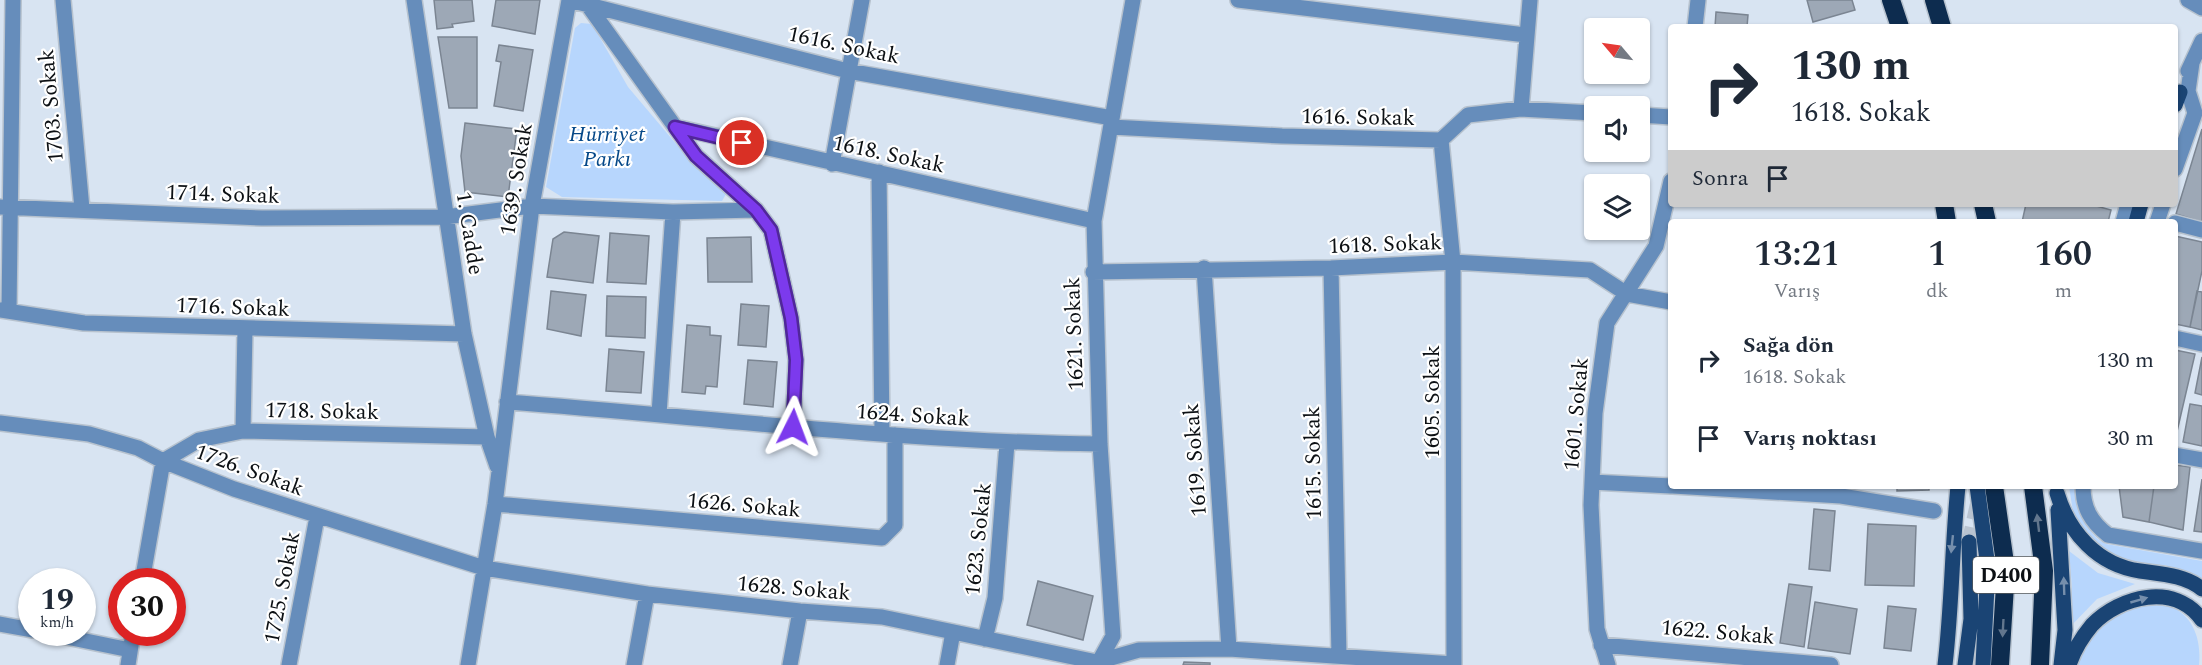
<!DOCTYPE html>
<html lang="tr">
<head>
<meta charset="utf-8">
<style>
  body { margin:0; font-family:Spectral,serif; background:#f2f2f3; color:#1f2937; height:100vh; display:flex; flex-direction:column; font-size:22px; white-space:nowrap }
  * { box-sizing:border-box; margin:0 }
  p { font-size:20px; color:#747a83 }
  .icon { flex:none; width:33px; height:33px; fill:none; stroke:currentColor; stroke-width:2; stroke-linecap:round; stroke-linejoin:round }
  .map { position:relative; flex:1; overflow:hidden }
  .panel { position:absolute; left:1668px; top:219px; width:510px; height:270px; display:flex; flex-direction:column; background:#fff; border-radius:6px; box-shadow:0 2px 4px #0004 }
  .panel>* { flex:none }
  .guide { position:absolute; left:1668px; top:24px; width:510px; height:183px; border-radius:6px; box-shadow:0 2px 4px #0004; background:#fff; color:#1f2937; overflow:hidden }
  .needle { width:39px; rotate:299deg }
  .buttons { position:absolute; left:1584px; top:18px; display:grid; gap:12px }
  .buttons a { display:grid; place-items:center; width:66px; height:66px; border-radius:6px; background:#fff; box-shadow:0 2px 4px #0004; font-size:30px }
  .speed { position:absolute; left:18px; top:568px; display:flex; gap:12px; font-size:30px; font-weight:700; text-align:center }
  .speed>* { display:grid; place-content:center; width:78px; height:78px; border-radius:50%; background:#fff; box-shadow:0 2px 4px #0004; line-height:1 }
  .speed small { font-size:15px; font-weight:400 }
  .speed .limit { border:9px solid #d22; background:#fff; color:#111 }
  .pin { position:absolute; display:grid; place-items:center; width:51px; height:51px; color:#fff; margin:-26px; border:3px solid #fff; border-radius:50%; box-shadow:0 2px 6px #0007 }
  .me { position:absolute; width:66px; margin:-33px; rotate:3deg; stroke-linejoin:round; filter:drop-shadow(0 0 4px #0008) }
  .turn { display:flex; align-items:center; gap:21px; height:126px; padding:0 24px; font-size:27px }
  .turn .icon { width:78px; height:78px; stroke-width:2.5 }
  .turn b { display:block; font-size:42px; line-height:51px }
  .then { display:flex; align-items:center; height:57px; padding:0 24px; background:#0003; gap:12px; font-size:22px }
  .eta { display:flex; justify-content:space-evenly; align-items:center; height:102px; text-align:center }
  .eta b { font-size:36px; font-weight:600; line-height:42px }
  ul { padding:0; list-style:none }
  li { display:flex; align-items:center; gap:18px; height:78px; padding:0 24px }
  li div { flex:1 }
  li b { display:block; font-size:22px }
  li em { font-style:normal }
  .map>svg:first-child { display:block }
  .green { fill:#b7d6fd }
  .building { fill:#9da8b6; stroke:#7b8592; stroke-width:1.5 }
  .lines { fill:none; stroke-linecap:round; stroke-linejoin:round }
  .major-tunnel { stroke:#b9c4d1; stroke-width:15; stroke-dasharray:15 8; stroke-linecap:butt }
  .minor-casing { stroke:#b7c2ce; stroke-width:18 }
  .major-casing { stroke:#b7c2ce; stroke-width:18 }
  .highway-casing { stroke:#b7c2ce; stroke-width:21 }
  .minor { stroke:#668dbb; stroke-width:15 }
  .major { stroke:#1a4474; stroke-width:15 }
  .highway { stroke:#0d2c4f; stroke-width:18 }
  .oneway { fill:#62768d }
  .oneway2 { fill:#768fac }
  .route-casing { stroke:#51269a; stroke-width:15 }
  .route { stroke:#7c3aed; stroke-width:10 }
  .labels { text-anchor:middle; stroke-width:4.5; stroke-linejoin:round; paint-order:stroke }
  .shield { fill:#fff; stroke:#55585a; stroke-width:1.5 }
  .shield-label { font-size:21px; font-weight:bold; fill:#0c1014 }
  .street-label { font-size:22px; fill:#0c1014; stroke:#fff }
  .park-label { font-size:22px; font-style:italic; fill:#054888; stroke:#fff }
</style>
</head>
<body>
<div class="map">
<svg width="2202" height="665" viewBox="0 0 2202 665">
  <rect width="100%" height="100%" fill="#d8e4f2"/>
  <!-- green -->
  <path class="green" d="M581 23 592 24 628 87 677 145 726 194 722 201 562 197 546 187 575 28Z
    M2069 486H2080C2082 508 2084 534 2106 544L2202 561V579L2165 565H2131L2088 542 2073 512Z
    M2069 551 2098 573 2135 584 2097 599 2069 628 2072 587Z
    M2162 604C2190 610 2202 635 2199 665H2077C2086 624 2123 605 2162 604Z"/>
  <!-- building -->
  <path class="building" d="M434 0H472L474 21 452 24 453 27 437 29Z
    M496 0H540L535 34 492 26Z
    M1807 0H1852L1855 10 1813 22Z
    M1716 12 1748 15 1747 27H1715Z
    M438 37H477V108H449Z
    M499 45 533 50 523 111 494 106 501 62 496 61Z
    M465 123 517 129 508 197 465 192 461 156Z
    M2202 129V222L2176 214Z
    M2026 204H2089L2111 210 2108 222H2022Z
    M564 232 599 236 593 283 547 277 553 239Z
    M610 233 649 236 646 284 607 282Z
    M2175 236 2202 242V271L2190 327 2175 324Z
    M751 237 752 282H708L707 238Z
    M551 291 586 295 581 336 547 329Z
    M2197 291 2202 292V330L2190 327Z
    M607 296 646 297 645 338 606 336Z
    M741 304 769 306 766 347 738 345Z
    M687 325 710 327V335L721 336 717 387 706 386 705 394 682 392Z
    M609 349 644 352 641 393 606 391Z
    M2175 350 2195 354 2175 440Z
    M2202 357V395L2195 393Z
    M748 360 777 362 773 407 744 404Z
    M2190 404 2202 406V446L2183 442Z
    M2175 465 2190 467 2183 530 2149 522 2154 486H2175Z
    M2202 479V532L2194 531Z
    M1825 486H1882V488H1825Z
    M1897 486H1929V490L1897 491Z
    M2119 486H2154L2149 522 2123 517Z
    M1814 509 1835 511 1830 571 1809 569Z
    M1868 524 1916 526 1914 586 1865 585Z
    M1038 581 1093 596 1083 640 1027 625Z
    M1789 584 1812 587 1804 647 1780 643Z
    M1815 602 1857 609 1850 654 1808 648Z
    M1888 606 1916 609 1911 651 1884 648Z
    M1184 662 1210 663V665H1183Z"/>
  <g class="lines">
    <!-- major-tunnel -->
    <path class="major-tunnel" d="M1969 542 1979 497"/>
    <!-- minor casing -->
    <g class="minor-casing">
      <path id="minor" d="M63 0 82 209
        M414 0 464 334 487 437 497 466
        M1238 0 1526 35
        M2188 0 2202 8
        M587 4 696 156 756 210 771 230 791 318 796 360 793 427
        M1695 27 1698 0
        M2188 71 2202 41
        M1521 109 1530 0
        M1640 115 1671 117
        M675 127 1094 221
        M1111 127 1282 136 1441 140 1468 115 1521 109 1594 113
        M1441 140 1453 262 1454 665
        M832 164 862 0
        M2175 169 2195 113 2188 91 2192 63
        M879 172 882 434
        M0 207 262 218 445 217 532 206 673 212 756 210
        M2123 222 2128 204
        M2157 222 2163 204
        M2175 223 2202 230
        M1204 268 1229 649
        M1331 268 1339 656
        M1093 272 1331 268 1453 262 1590 270 1627 294 1671 302
        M0 310 84 323 464 334
        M9 311 13 0
        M2175 338 2202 344
        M507 402C705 417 902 442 1100 444
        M659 414 673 212
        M0 423 89 434 138 448 163 461 234 489 484 568 647 594 800 611 882 617 1097 662 1139 650 1229 649 1454 664
        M243 431 245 329
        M2175 455 2202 460
        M1592 482 1671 486
        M1673 486 1841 496 1934 511
        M2083 486C2083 508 2091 522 2108 535L2202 551
        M495 504 882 538 895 525V435
        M142 582 163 461 199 440 243 431 487 437
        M0 624 32 630
        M47 633 130 650
        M985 639 995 598 1007 443
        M1601 645 1831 665
        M128 665 133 633
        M289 665 317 517
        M468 665 495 504 532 206 569 0 848 71 1112 118
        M634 665 647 594
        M790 665 800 611
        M947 665 953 632
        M1097 665 1113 636 1100 444 1094 221 1133 0
        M1608 665 1597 629 1591 505 1595 413 1607 323 1656 246 1671 181"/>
    </g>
    <!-- major casing -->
    <g class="major-casing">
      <path id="major" d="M2175 105 2180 92
        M2136 222 2141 204
        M1977 486 1988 567 1983 665
        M2057 493C2069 533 2098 565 2140 571 2161 574 2185 575 2202 589
        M2058 510 2065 630 2061 665
        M1945 665C1952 605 1952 546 1958 486
        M1965 665 1971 619 1969 542
        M2069 665C2074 650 2082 637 2092 625 2120 596 2175 582 2202 620"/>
    </g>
    <!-- highway casing -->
    <g class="highway-casing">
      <path id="highway" d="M1891 0 1900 27
        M1934 0 1942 27
        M1944 204 1947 222
        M1983 204 1987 222
        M1994 486 2006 570 2000 665
        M2033 486 2044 571 2040 665"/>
    </g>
    <!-- minor -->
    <use href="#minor" class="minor"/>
    <!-- major -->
    <use href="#major" class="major"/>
    <!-- highway -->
    <use href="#highway" class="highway"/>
  </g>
  <!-- one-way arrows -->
  <defs><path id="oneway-solid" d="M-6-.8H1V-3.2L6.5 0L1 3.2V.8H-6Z" transform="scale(1.5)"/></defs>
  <g class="oneway">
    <use href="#oneway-solid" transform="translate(2038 523) rotate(-97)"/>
    <use href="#oneway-solid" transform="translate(2003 628) rotate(93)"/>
  </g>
  <g class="oneway2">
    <use href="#oneway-solid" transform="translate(1952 544) rotate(96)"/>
    <use href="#oneway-solid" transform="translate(2064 586) rotate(-92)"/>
    <use href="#oneway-solid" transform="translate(2139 600) rotate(-16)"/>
  </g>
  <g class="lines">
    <!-- route casing -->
    <g class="route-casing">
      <path id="route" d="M742 143 675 127 696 156 756 210 771 230 791 318 796 360 793 427"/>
    </g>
    <!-- route -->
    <use href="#route" class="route"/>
  </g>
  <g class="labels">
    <!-- shield labels -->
    <rect class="shield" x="1973" y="557" width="66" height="36" rx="4.5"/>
    <g class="shield-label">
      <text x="2006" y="582">D400</text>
    </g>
    <!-- street labels -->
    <g class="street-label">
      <text transform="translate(844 44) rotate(12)" y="8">1616. Sokak</text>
      <text transform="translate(50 106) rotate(-95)" y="8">1703. Sokak</text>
      <text transform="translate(1358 116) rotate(1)" y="8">1616. Sokak</text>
      <text transform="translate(889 153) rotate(12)" y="8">1618. Sokak</text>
      <text transform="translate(515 179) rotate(-81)" y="8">1639. Sokak</text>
      <text transform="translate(223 193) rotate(2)" y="8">1714. Sokak</text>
      <text transform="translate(471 233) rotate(81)" y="8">1. Cadde</text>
      <text transform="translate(1385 243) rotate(-2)" y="8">1618. Sokak</text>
      <text transform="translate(233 306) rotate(2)" y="8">1716. Sokak</text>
      <text transform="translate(1073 334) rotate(-92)" y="8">1621. Sokak</text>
      <text transform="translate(1431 402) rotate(-90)" y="8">1605. Sokak</text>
      <text transform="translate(322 410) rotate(1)" y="8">1718. Sokak</text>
      <text transform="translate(913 414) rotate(4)" y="8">1624. Sokak</text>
      <text transform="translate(1575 414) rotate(-85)" y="8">1601. Sokak</text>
      <text transform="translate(1194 460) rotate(-94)" y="8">1619. Sokak</text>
      <text transform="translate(1312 463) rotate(-91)" y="8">1615. Sokak</text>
      <text transform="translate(250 469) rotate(20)" y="8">1726. Sokak</text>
      <text transform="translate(744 504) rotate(5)" y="8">1626. Sokak</text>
      <text transform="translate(977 539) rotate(-84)" y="8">1623. Sokak</text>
      <text transform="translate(281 587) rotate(-79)" y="8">1725. Sokak</text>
      <text transform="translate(794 587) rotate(5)" y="8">1628. Sokak</text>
      <text transform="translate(1718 631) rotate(5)" y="8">1622. Sokak</text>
    </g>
    <!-- park labels -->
    <g class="park-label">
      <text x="607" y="141">Hürriyet<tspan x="607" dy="25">Parkı</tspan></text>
    </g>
  </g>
</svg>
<div class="buttons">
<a><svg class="needle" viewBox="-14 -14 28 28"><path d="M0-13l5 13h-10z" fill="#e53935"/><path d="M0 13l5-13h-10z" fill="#747a83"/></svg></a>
<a><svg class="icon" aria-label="sound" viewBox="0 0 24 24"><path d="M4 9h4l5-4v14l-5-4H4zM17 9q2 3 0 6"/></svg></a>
<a><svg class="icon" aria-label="layers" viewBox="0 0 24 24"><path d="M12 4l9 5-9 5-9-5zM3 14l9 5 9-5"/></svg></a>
</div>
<div class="speed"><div>19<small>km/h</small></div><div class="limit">30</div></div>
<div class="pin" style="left:742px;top:143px;background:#d93025"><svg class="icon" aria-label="arrive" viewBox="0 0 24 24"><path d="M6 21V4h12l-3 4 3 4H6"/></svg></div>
<svg class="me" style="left:793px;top:427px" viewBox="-20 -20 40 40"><path d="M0-17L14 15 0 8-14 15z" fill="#7c3aed" stroke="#fff" stroke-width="4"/></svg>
<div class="guide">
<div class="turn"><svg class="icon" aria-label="right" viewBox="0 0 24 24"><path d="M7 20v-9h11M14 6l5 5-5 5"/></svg><div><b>130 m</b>1618. Sokak</div></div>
<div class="then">Sonra<svg class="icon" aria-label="arrive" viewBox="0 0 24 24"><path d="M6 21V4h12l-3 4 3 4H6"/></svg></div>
</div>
<section class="panel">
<div class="eta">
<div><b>13:21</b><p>Varış</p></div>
<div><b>1</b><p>dk</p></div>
<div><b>160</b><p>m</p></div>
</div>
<ul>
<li><svg class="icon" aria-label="right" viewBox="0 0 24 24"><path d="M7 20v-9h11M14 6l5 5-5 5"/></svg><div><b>Sağa dön</b><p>1618. Sokak</p></div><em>130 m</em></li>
<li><svg class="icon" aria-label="arrive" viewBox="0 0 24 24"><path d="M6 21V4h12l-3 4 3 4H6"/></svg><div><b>Varış noktası</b></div><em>30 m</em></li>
</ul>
</section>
</div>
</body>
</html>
